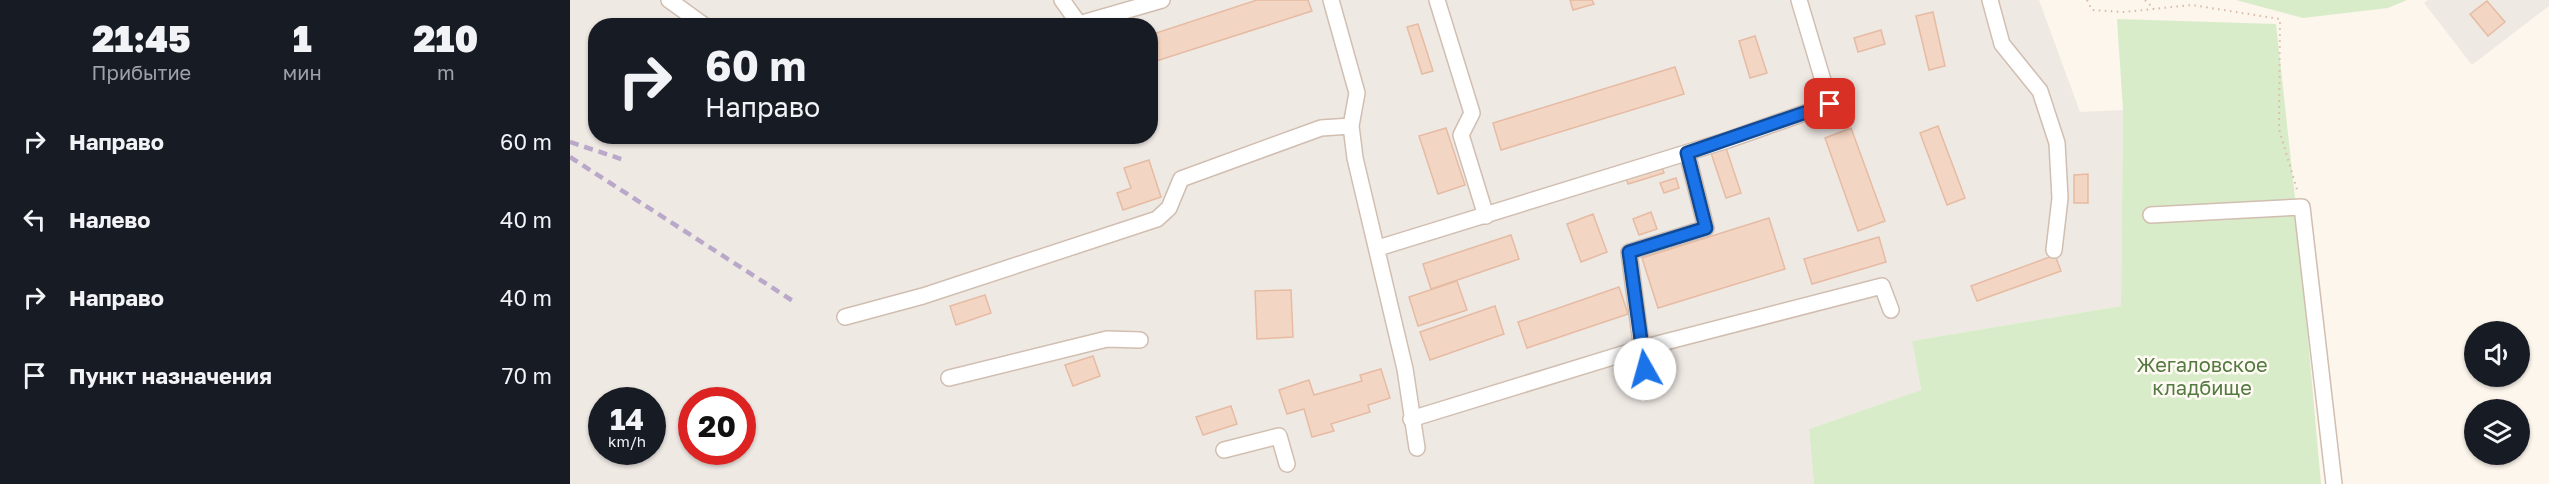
<!DOCTYPE html>
<html lang="ru">
<head>
<meta charset="utf-8">
<style>
  body { margin:0; font-family:"Golos Text",sans-serif; background:#242831; color:#f1f3f6; height:100vh; display:flex; flex-direction:column; font-size:22px; white-space:nowrap }
  * { box-sizing:border-box; margin:0 }
  p { font-size:20px; color:#9ea1a6 }
  .icon { flex:none; width:33px; height:33px; fill:none; stroke:currentColor; stroke-width:2; stroke-linecap:round; stroke-linejoin:round }
  .map { position:relative; flex:1; overflow:hidden }
  .sheet { display:flex; flex-direction:column; background:#171b24; width:570px }
  .sheet>* { flex:none }
  .top-card { position:absolute; left:18px; top:18px; width:570px; height:126px; border-radius:24px; box-shadow:0 2px 4px #0004; background:#171b24; color:#f1f3f6; overflow:hidden }
  .fabs { position:absolute; left:1894px; top:321px; display:grid; gap:12px }
  .fabs a { display:grid; place-items:center; width:66px; height:66px; border-radius:50%; background:#171b24; box-shadow:0 2px 4px #0004; font-size:30px }
  .speed { position:absolute; left:18px; top:387px; display:flex; gap:12px; font-size:30px; font-weight:700; text-align:center }
  .speed>* { display:grid; place-content:center; width:78px; height:78px; border-radius:50%; background:#171b24; box-shadow:0 2px 4px #0004; line-height:1 }
  .speed small { font-size:15px; font-weight:400 }
  .speed .limit { border:9px solid #d22; background:#fff; color:#111 }
  .pin { position:absolute; display:grid; place-items:center; width:51px; height:51px; color:#fff; margin:-26px; border-radius:12px; box-shadow:0 3px 9px #0006 }
  .me { position:absolute; width:66px; margin:-33px; rotate:353deg; stroke-linejoin:round; filter:drop-shadow(0 0 4px #0008) }
  .turn { display:flex; align-items:center; gap:21px; height:126px; padding:0 18px; font-size:27px }
  .turn .icon { width:78px; height:78px; stroke-width:2.5 }
  .turn b { display:block; font-size:42px; line-height:51px }
  .eta { display:flex; justify-content:space-evenly; align-items:center; height:102px; text-align:center }
  .eta b { font-size:36px; font-weight:800; line-height:42px }
  ul { padding:0; list-style:none }
  li { display:flex; align-items:center; gap:18px; height:78px; padding:0 18px }
  li div { flex:1 }
  li b { display:block; font-size:22px }
  li em { font-style:normal }
  main { display:flex; flex:1; min-height:0 }
  .map>svg:first-child { display:block }
  .industrial { fill:#efe9e4; fill-rule:evenodd }
  .green { fill:#d8ecc9 }
  .building { fill:#f3d5c3; stroke:#e6bba3; stroke-width:1.5 }
  .lines { fill:none; stroke-linecap:round; stroke-linejoin:round }
  .minor-casing { stroke:#d1beb0; stroke-width:18 }
  .path { stroke:#d9b8a5; stroke-width:2; stroke-dasharray:1.5 4.5; stroke-linecap:butt }
  .minor { stroke:#fff; stroke-width:15 }
  .rail { stroke:#b9a8c9; stroke-width:4.5; stroke-dasharray:9 6; stroke-linecap:butt }
  .route-casing { stroke:#114b97; stroke-width:15 }
  .route { stroke:#1a73e8; stroke-width:10 }
  .labels { text-anchor:middle; stroke-width:5; stroke-linejoin:round; paint-order:stroke }
  .park-label { font-size:20px; fill:#537a41; stroke:#fffaf3 }
</style>
</head>
<body>
<main>
<section class="sheet">
<div class="eta">
<div><b>21:45</b><p>Прибытие</p></div>
<div><b>1</b><p>мин</p></div>
<div><b>210</b><p>m</p></div>
</div>
<ul>
<li><svg class="icon" aria-label="right" viewBox="0 0 24 24"><path d="M7 20v-9h11M14 6l5 5-5 5"/></svg><div><b>Направо</b></div><em>60 m</em></li>
<li><svg class="icon" aria-label="left" viewBox="0 0 24 24"><path d="M17 20v-9H6M10 6l-5 5 5 5"/></svg><div><b>Налево</b></div><em>40 m</em></li>
<li><svg class="icon" aria-label="right" viewBox="0 0 24 24"><path d="M7 20v-9h11M14 6l5 5-5 5"/></svg><div><b>Направо</b></div><em>40 m</em></li>
<li><svg class="icon" aria-label="arrive" viewBox="0 0 24 24"><path d="M6 21V4h12l-3 4 3 4H6"/></svg><div><b>Пункт назначения</b></div><em>70 m</em></li>
</ul>
</section>
<div class="map">
<svg width="1979" height="484" viewBox="0 0 1979 484">
  <rect width="100%" height="100%" fill="#fdf6ec"/>
  <!-- industrial -->
  <path class="industrial" d="M0 0H1469L1510 112 1553 110 1551 306 1342 341 1351 390 1239 429 1244 484H0ZM26 26H580V136H26ZM32 400H82V452H32ZM122 400H172V452H122Z
    M1858 0H1979V6L1902 65 1854 3Z"/>
  <!-- green -->
  <path class="green" d="M1666 0H1837L1818 8 1733 18Z
    M1547 19 1706 24 1727 216 1751 484H1244L1239 429 1351 390 1342 341 1551 306 1553 110Z"/>
  <!-- building -->
  <path class="building" d="M687 0H738L742 11 580 63V35Z
    M1000 0H1022L1024 4 1003 10Z
    M1917 1 1935 22 1918 36 1900 14Z
    M1363 12 1375 66 1359 70 1346 16Z
    M848 24 863 71 852 74 837 27Z
    M1311 30 1315 44 1288 52 1284 38Z
    M1185 36 1197 73 1180 78 1169 41Z
    M1105 67 1114 94 931 150 923 123Z
    M1368 126 1395 198 1377 205 1350 133Z
    M876 128 895 185 868 194 849 136Z
    M1281 128 1315 221 1288 231 1255 138Z
    M1155 145 1171 193 1156 198 1140 150Z
    M1090 159 1094 173 1058 184 1054 171Z
    M579 160 591 197 553 210 547 193 561 188 554 168Z
    M1518 174V203H1504V175Z
    M1106 178 1109 188 1094 193 1090 183Z
    M1081 212 1087 229 1069 235 1063 219Z
    M1023 214 1037 252 1011 262 997 224Z
    M1199 218 1215 269 1088 308 1072 258Z
    M941 235 949 259 861 289 853 264Z
    M1309 237 1316 262 1242 284 1234 259Z
    M1485 255 1491 271 1407 301 1401 286Z
    M887 281 897 310 848 326 839 297Z
    M1049 287 1058 314 957 348 948 322Z
    M721 290 723 337 687 339 685 291Z
    M415 295 421 313 386 325 380 306Z
    M925 306 934 334 860 360 850 332Z
    M523 356 530 376 503 386 495 365Z
    M811 369 820 398 798 405 800 412 761 424 764 431 742 437 734 409 717 414 709 390 739 380 744 395 792 381 790 375Z
    M661 406 667 424 633 435 626 417Z"/>
  <g class="lines">
    <!-- minor casing -->
    <g class="minor-casing">
      <path id="minor" d="M99 0 135 26
        M492 0 509 24 592 0
        M761 0 787 93 781 126 785 158 835 369 847 448
        M867 0 902 113 891 135 916 216
        M1420 0 1432 44 1470 91 1487 143 1490 198 1484 250
        M1581 215 1732 207 1764 484
        M808 248 1158 140 1260 104 1229 0
        M275 317 353 296 587 219 599 208 611 179 751 128 781 126
        M379 378 537 339 570 340
        M1077 389 1059 252 1136 228 1117 153
        M841 419 1072 348 1312 286 1321 310
        M654 450 709 436 717 464"/>
    </g>
    <!-- path -->
    <path class="path" d="M1517 0 1522 10 1554 12 1622 5 1710 19 1709 129 1728 193
      M1575 0 1584 9"/>
    <!-- minor -->
    <use href="#minor" class="minor"/>
    <!-- rail -->
    <path class="rail" d="M0 142 54 160
      M0 157 226 303"/>
  </g>
  <g class="lines">
    <!-- route casing -->
    <g class="route-casing">
      <path id="route" d="M1075 369 1059 252 1136 228 1117 153 1260 104"/>
    </g>
    <!-- route -->
    <use href="#route" class="route"/>
  </g>
  <g class="labels">
    <!-- park labels -->
    <g class="park-label">
      <text x="1632" y="372">Жегаловское<tspan x="1632" dy="23">кладбище</tspan></text>
    </g>
  </g>
</svg>
<div class="fabs">
<a><svg class="icon" aria-label="sound" viewBox="0 0 24 24"><path d="M4 9h4l5-4v14l-5-4H4zM17 9q2 3 0 6"/></svg></a>
<a><svg class="icon" aria-label="layers" viewBox="0 0 24 24"><path d="M12 4l9 5-9 5-9-5zM3 14l9 5 9-5"/></svg></a>
</div>
<div class="speed"><div>14<small>km/h</small></div><div class="limit">20</div></div>
<div class="pin" style="left:1260px;top:104px;background:#d93025"><svg class="icon" aria-label="arrive" viewBox="0 0 24 24"><path d="M6 21V4h12l-3 4 3 4H6"/></svg></div>
<svg class="me" style="left:1075px;top:369px" viewBox="-20 -20 40 40"><circle r="19" fill="#fff"/><path d="M0-13L10 11 0 6-10 11z" fill="#1a73e8"/></svg>
<div class="top-card">
<div class="turn"><svg class="icon" aria-label="right" viewBox="0 0 24 24"><path d="M7 20v-9h11M14 6l5 5-5 5"/></svg><div><b>60 m</b>Направо</div></div>
</div>
</div>
</main>
</body>
</html>
